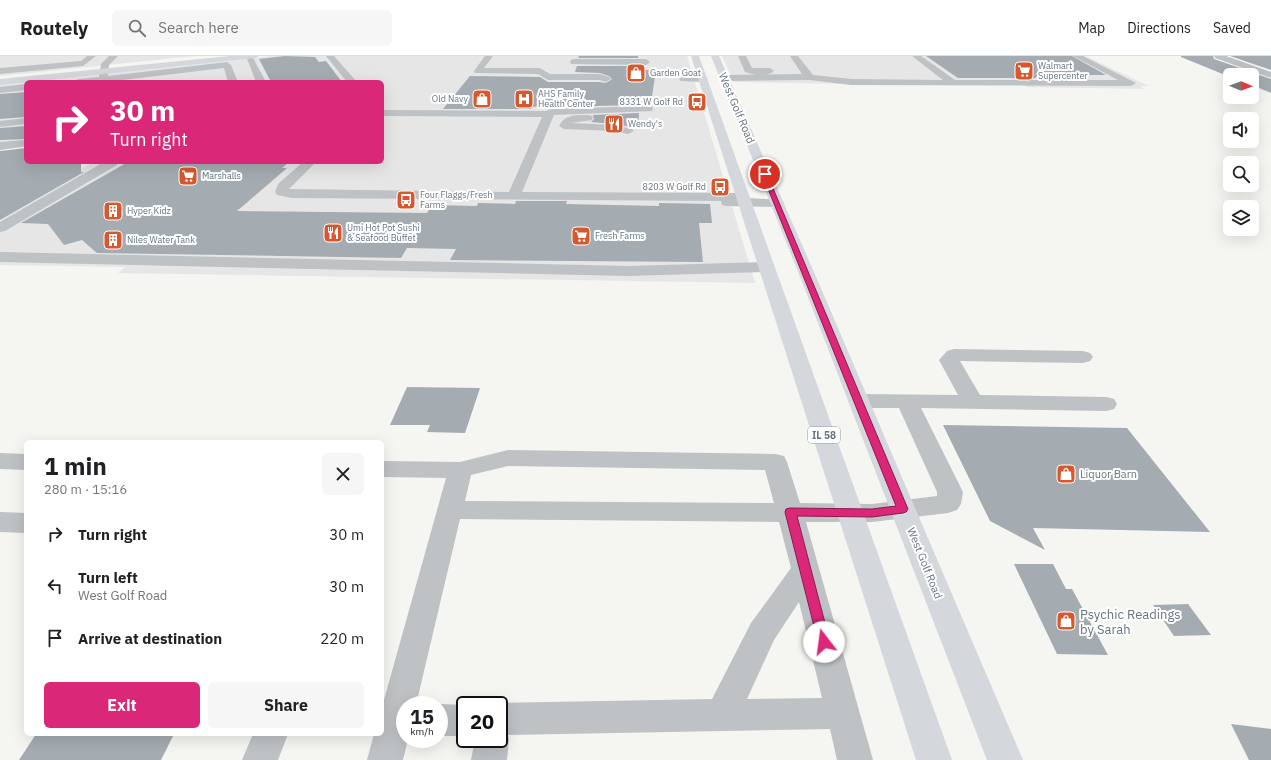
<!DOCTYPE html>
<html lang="en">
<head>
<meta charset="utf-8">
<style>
  body { margin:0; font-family:"IBM Plex Sans",sans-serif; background:#f6f6f6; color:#202124; height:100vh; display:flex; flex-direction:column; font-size:15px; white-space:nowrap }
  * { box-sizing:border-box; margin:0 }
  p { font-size:13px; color:#757577 }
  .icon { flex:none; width:22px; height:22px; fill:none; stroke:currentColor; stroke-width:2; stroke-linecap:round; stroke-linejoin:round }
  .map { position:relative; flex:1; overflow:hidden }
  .drawer { position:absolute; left:24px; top:384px; width:360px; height:296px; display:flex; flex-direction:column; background:#fff; border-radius:6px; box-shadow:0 4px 16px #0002 }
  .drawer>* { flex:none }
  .hud { position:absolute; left:24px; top:24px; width:360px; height:84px; border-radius:6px; box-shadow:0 4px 16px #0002; background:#db2777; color:#fff; overflow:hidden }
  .needle { width:26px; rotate:91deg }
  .fabs { position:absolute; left:1223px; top:12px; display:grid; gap:8px }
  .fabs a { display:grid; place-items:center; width:36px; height:36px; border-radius:6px; background:#fff; box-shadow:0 4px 16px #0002; font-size:20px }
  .speed { position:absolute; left:396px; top:640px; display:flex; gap:8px; font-size:20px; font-weight:700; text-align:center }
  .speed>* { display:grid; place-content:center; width:52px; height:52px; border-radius:50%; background:#fff; box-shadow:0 4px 16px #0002; line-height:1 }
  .speed small { font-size:10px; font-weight:400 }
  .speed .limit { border:2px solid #111; border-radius:6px; background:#fff; color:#111 }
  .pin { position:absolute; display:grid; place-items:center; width:34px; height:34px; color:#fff; margin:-17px; border:2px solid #fff; border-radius:50%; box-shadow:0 1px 4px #0007 }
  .me { position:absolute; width:44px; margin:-22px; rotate:345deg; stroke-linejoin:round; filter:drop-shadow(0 0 3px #0008) }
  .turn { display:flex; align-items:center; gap:14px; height:84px; padding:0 20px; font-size:18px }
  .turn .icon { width:52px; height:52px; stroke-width:2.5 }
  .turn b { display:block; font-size:28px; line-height:34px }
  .round { display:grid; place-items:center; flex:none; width:42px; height:42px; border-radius:6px; background:#f6f6f6 }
  .headline { display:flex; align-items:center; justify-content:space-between; height:68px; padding:0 20px }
  h1 { font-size:24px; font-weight:700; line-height:30px }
  .cta { display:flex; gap:8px; margin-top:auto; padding:8px 20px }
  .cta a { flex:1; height:46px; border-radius:6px; background:#db2777; color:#fff; font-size:16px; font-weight:700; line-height:46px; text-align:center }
  .cta a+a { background:#f6f6f6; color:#202124 }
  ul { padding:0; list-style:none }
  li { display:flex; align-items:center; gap:12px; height:52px; padding:0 20px }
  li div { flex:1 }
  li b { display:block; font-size:15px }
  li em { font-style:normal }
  header { display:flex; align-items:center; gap:24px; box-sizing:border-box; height:56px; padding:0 20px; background:#fff; border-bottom:1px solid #e0e0e0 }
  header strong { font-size:19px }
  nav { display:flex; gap:22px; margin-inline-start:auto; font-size:14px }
  .search { width:280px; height:36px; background:#f6f6f6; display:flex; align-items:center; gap:10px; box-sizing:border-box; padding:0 14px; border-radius:6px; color:#757577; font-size:15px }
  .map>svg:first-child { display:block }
  .built { fill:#e5e6e5 }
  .building { fill:#a4acb1 }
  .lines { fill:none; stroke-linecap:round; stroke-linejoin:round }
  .minor { fill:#bec2c5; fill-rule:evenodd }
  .major { fill:#d4d8dc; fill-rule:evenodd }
  .route { fill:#db2777; stroke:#8e194d }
  .labels { text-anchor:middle; stroke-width:4; stroke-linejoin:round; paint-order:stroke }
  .far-poi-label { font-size:9px; fill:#657480; stroke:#fff; text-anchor:start }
  .shield { fill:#fff; stroke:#939ea6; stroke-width:1 }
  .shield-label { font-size:10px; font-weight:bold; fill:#657480 }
  .street-label { font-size:11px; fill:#657480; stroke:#fff }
  .poi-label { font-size:11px; fill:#657480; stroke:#fff; text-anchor:start }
  .near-poi-label { font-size:13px; fill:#657480; stroke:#fff; text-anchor:start }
</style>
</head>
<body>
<header>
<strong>Routely</strong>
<div class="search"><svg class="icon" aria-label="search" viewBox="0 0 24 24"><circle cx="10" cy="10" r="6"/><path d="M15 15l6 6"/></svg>Search here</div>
<nav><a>Map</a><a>Directions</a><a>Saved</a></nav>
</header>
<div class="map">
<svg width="1271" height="704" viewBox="0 0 1271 704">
  <rect width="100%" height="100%" fill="#f5f5f1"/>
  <!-- built -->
  <path class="built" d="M0 0H195L0 20Z
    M270 0H687L755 227 118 217 125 211 0 209V161L93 106H382V26H26V91L0 94V28Z
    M722 0H1085L1149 30H1140L1144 33 1026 31 1023 28 901 29 734 26Z"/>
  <!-- building -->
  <path class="building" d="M285 0 315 1 319 6 326 5 342 26H271L259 3Z
    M579 0H638V2H578Z
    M926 0H1072L1106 19H1081L1087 22H958Z
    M1181 0H1213L1214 3 1271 23V37L1252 29V19H1230V21L1181 1Z
    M1230 0H1271V14Z
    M577 10H639V14H656L652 40H641L640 49 594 50 595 47 532 51 531 53H443L470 20 540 21 548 26H599L606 27 612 23 609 20 600 17 575 16Z
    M26 36V61L0 63V38Z
    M639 57 638 72 614 68 591 66 594 63 593 59Z
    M26 70V83L0 84V72Z
    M26 92V106H81V116H84L0 164V95Z
    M128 106H289L282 112H287L237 155 427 157 432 149 477 150 478 147 515 148 516 145H567L566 148 659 150V147L710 148 712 167H699L703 206 450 204 456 193 407 192 401 202 97 197 82 184 64 189 48 168 21 167Z
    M407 331 480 332 465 377 427 376 430 369H390Z
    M943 369 1127 372 1210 476 1033 472 1045 494 990 465Z
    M1014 508H1053L1066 533H1072L1108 599 1057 598Z
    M1188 548 1211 579 1174 580 1153 549Z
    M1231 668 1271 673V704H1249Z
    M36 678H174L161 704H19Z"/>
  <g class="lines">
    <!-- minor -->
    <path class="minor" d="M87 0H96L83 10 0 18V12L81 5Z
      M109 0H118L109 9 108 20 227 6 231 9 238 26H228L224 12 106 26H73L78 23 99 21 101 8Z
      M246 0H252L266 26H256Z
      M326 0H334L357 26H347Z
      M485 0H493L484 12H540L550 18H600L609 21 611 23 606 26 599 24H548L538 18 475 17 474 15Z
      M738 0H746L752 12H770L774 15C768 21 753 19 745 16Z
      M790 0H798L813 19 851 23 943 24 912 0H921L955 24H1118L1073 0H1083L1136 27 1131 30 851 29 810 24 725 25 720 22 725 19 802 18Z
      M1214 0H1226L1271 16V22L1215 2Z
      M574 3H646L650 6 646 9 571 8 570 6 571 4Z
      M684 20H703L708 23 703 26 681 25 679 23Z
      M26 28V34L0 37V31Z
      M648 50 652 51 653 53 652 55 554 59 522 136 742 137 747 138 748 142 782 144 784 147 782 150 777 151 727 150 722 149 721 145 292 142 277 139 275 136 278 128 303 106H316L289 133 509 136 542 61 382 60V54L546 55 551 53Z
      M588 59 592 60 593 62 592 64 571 67 614 69 632 73 634 75 628 78 614 75 564 73 559 70C565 58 576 59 588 59Z
      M26 62V68L0 71V65Z
      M26 84V90L0 94V86Z
      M104 106H119L117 109 5 175 0 176V166Z
      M0 196 628 210 766 206 772 208 774 211 772 214 766 216 628 220 0 206Z
      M954 293 1083 295 1090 297 1093 301 1090 305 1083 307 960 305 980 339 1106 341 1114 343 1117 348 1114 353 1106 355 921 352 963 436 961 448 957 454 948 457 872 466H806L873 704H837L830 673 508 679 509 683 507 704H471L475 683H499V649H494L499 647 712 643 751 567 791 512 779 466 460 463 416 649H405V683H408L403 704H367L374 678H382V651L446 422 382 421V405L460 406 508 394 775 398 784 400 787 406 800 447 872 448 937 440V436L899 352H859L851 350 848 345 851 340 859 338 958 339 939 304 947 295ZM508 410 765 414 774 447 465 445 471 419ZM799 546 822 642 747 643 774 584Z
      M0 397 26 398V414L0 413Z
      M0 456 26 457V477L0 476Z
      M439 648 468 649H465V680H439V649H436Z
      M253 678H288L278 704H242Z"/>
    <!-- major -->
    <path class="major" d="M230 0H259L255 2 0 29V23Z
      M691 0H699L952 704H916Z
      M711 0H719L817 223 1023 704H987L801 223Z"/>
  </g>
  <!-- route -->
  <path class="route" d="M765 117 767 118 908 453 906 456 903 457 872 461 797 460 830 586 829 589 824 591 819 589 818 586 785 456 786 453 790 452 872 453 896 450 762 118Z"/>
  <!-- icons -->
  <defs>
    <g id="supermarket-square" transform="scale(1)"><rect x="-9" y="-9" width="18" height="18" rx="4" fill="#d8582e" stroke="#fff"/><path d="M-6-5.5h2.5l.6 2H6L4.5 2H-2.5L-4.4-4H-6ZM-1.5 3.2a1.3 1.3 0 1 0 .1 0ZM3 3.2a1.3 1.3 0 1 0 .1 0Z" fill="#fff"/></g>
    <g id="shop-square" transform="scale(1)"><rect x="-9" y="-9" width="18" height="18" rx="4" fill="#d8582e" stroke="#fff"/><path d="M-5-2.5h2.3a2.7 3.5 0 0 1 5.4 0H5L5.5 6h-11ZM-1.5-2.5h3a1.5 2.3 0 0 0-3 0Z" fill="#fff"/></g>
    <g id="hospital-square" transform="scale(1)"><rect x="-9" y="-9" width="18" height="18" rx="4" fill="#d8582e" stroke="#fff"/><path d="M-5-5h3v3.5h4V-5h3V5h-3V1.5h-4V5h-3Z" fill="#fff"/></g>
    <g id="bus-square" transform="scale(1)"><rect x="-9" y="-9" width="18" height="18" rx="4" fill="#d8582e" stroke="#fff"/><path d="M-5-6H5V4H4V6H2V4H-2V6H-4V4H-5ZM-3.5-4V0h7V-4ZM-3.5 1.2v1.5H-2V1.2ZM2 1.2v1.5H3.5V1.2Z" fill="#fff"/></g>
    <g id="restaurant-square" transform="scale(1)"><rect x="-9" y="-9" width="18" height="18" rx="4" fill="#d8582e" stroke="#fff"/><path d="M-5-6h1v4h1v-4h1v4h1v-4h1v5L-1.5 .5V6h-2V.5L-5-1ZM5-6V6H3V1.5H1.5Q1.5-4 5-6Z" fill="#fff"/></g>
    <g id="building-square" transform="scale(1)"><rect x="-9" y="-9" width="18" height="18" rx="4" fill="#d8582e" stroke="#fff"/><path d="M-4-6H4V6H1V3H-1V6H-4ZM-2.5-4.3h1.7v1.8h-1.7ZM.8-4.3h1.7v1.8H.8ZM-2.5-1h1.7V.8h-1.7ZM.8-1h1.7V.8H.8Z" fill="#fff"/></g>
  </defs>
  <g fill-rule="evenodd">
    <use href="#supermarket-square" x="1024" y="15"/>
    <use href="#shop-square" x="636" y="17"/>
    <use href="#shop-square" x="482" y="43"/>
    <use href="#hospital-square" x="524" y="43"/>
    <use href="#bus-square" x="697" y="46"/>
    <use href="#restaurant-square" x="614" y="68"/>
    <use href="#supermarket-square" x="188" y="120"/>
    <use href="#bus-square" x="720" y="131"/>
    <use href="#bus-square" x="406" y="144"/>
    <use href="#building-square" x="113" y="155"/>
    <use href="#restaurant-square" x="333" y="177"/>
    <use href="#supermarket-square" x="581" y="180"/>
    <use href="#building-square" x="113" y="184"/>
    <use href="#shop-square" x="1066" y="418"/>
    <use href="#shop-square" x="1066" y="565"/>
  </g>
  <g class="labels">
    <!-- far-poi labels -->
    <g class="far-poi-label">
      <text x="1038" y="13">Walmart<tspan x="1038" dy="10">Supercenter</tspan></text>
      <text x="650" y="20">Garden Goat</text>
      <text x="538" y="41">AHS Family<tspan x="538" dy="10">Health Center</tspan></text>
      <text x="468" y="46" text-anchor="end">Old Navy</text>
      <text x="683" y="49" text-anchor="end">8331 W Golf Rd</text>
      <text x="628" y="71">Wendy's</text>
      <text x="202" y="123">Marshalls</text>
      <text x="706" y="134" text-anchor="end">8203 W Golf Rd</text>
      <text x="420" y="142">Four Flaggs/Fresh<tspan x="420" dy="10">Farms</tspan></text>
      <text x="127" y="158">Hyper Kidz</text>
      <text x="347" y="175">Umi Hot Pot Sushi<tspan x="347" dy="10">&amp; Seafood Buffet</tspan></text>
      <text x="595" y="183">Fresh Farms</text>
      <text x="127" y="187">Niles Water Tank</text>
    </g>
    <!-- shield labels -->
    <rect class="shield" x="808" y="371" width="32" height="16" rx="3"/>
    <g class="shield-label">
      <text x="824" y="383">IL 58</text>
    </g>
    <!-- street labels -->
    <g class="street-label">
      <text transform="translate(737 52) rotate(67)" y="4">West Golf Road</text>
      <text transform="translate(925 507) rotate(68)" y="4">West Golf Road</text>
    </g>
    <!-- poi labels -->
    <g class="poi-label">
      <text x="1080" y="422">Liquor Barn</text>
    </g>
    <!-- near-poi labels -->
    <g class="near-poi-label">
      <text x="1080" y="563">Psychic Readings<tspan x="1080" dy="15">by Sarah</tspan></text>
    </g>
  </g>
</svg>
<div class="fabs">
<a><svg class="needle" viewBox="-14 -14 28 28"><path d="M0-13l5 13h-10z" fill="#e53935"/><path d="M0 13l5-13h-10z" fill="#757577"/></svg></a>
<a><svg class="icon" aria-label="sound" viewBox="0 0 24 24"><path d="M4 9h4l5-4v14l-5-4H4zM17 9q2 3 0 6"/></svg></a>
<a><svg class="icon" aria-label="search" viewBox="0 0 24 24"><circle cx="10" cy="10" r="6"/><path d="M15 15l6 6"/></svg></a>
<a><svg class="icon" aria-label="layers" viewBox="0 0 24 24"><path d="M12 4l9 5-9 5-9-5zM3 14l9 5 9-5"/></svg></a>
</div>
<div class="speed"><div>15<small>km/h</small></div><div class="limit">20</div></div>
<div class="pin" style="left:765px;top:118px;background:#d93025"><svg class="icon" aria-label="arrive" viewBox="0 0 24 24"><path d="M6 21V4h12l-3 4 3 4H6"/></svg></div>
<svg class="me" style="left:824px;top:586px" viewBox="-20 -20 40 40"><circle r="19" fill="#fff"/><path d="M0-13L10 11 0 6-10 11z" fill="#db2777"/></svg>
<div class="hud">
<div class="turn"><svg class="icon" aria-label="right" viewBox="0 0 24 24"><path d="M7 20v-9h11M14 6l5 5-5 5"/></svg><div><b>30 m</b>Turn right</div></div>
</div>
<section class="drawer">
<div class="headline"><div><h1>1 min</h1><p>280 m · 15:16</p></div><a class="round"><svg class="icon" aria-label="close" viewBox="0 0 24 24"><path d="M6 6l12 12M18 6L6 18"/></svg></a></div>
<ul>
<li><svg class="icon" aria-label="right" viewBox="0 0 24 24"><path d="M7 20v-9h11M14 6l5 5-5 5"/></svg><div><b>Turn right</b></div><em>30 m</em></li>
<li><svg class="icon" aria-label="left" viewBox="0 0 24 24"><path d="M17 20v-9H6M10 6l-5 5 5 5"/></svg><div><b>Turn left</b><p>West Golf Road</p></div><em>30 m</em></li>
<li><svg class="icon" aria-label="arrive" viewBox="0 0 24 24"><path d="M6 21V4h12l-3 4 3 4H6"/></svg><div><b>Arrive at destination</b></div><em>220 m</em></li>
</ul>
<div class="cta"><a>Exit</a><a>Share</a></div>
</section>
</div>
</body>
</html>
